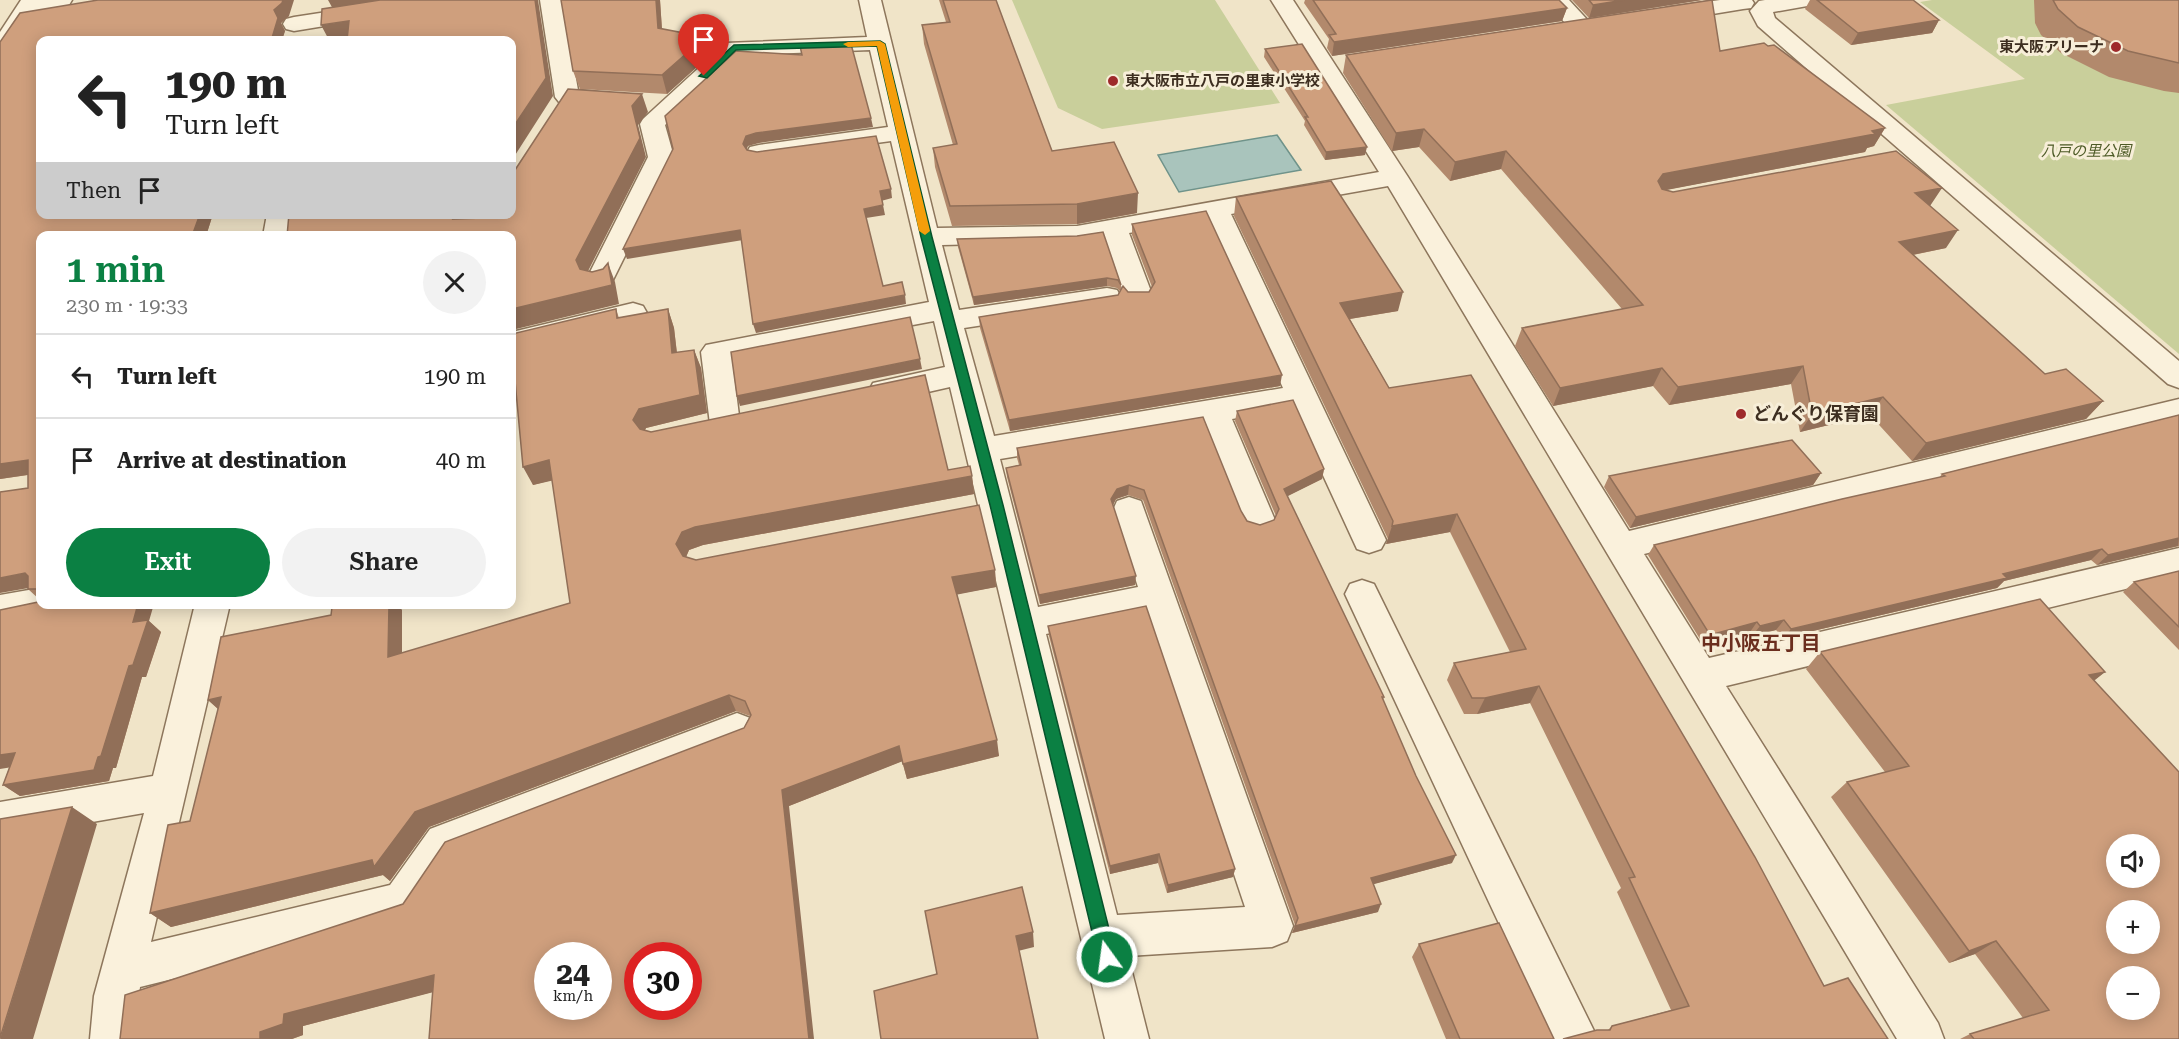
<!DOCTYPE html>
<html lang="en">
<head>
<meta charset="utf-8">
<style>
  body { margin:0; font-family:"Roboto Serif","Noto Sans JP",serif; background:#f2f2f2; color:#222; height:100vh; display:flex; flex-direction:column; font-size:22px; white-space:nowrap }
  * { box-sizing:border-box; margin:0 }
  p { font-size:20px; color:#767676 }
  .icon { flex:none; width:33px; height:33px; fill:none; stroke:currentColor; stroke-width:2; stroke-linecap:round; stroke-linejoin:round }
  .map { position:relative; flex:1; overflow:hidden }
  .panel { position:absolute; left:36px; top:231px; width:480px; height:378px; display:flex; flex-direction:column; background:#fff; border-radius:12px; box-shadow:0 3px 15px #0003 }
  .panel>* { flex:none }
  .guide { position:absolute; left:36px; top:36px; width:480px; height:183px; border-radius:12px; box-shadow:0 3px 15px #0003; background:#fff; color:#222; overflow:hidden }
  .tools { position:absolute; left:2106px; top:834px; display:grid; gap:12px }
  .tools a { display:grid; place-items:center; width:54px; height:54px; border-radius:50%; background:#fff; box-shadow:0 3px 15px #0003; font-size:30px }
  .speed { position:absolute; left:534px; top:942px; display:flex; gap:12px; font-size:30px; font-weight:700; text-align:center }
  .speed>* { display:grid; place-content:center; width:78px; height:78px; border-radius:50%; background:#fff; box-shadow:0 3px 15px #0003; line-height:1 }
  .speed small { font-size:15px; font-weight:400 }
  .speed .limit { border:9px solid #d22; background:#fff; color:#111 }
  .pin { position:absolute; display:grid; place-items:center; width:51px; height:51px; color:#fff; margin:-62px -26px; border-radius:50% 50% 50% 0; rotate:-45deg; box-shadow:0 0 6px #0007 }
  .pin .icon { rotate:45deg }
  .me { position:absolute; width:66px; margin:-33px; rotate:346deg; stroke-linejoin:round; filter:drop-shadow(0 0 4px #0008) }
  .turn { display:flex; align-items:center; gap:21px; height:126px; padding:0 30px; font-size:27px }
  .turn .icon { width:78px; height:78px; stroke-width:2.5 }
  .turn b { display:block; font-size:42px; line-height:51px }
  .then { display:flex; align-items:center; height:57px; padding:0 30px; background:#0003; gap:12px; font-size:22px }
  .round { display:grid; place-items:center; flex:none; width:63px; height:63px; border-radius:32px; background:#f2f2f2 }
  .summary { display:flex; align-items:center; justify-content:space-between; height:102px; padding:0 30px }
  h1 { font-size:36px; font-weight:600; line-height:45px; color:#0b8043 }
  .button { display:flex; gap:12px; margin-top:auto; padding:12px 30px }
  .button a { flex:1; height:69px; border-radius:36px; background:#0b8043; color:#fff; font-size:24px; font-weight:600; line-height:69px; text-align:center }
  .button a+a { background:#f2f2f2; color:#222 }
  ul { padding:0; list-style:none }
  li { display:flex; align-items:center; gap:18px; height:84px; padding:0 30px; border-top:2px solid #e0e0e0 }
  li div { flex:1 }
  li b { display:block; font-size:22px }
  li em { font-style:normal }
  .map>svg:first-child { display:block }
  .green { fill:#c9cf9b }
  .water { fill:#a9c4bc; stroke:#6f938a; stroke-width:1.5 }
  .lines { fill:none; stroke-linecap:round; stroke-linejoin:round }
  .minor-casing { stroke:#8d765c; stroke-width:3 }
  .minor { fill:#faf1dc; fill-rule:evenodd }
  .wall { fill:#b2896c }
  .shaded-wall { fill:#916f58 }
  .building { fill:#cf9f7d; stroke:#916f58; stroke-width:1.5; fill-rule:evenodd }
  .route { fill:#0b8043; stroke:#07532c; stroke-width:1.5 }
  .slow { fill:#f59e0b }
  .poi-dot { fill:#9e2a2b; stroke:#f7eed8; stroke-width:2 }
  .labels { text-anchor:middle; stroke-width:6; stroke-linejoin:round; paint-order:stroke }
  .far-poi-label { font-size:15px; font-weight:bold; fill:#3d2e20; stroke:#f7eed8; text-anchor:end }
  .far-park-label { font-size:15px; font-style:italic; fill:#4d5a26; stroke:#f7eed8 }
  .poi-label { font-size:18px; font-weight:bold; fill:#3d2e20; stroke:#f7eed8; text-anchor:start }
  .neighbourhood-label { font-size:20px; font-weight:bold; fill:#6b2e1e; stroke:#f7eed8 }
</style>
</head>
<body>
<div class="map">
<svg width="2179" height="1039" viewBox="0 0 2179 1039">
  <rect width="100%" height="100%" fill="#f0e4c8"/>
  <!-- green -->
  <path class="green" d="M1012 0H1215L1280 103 1102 129 1058 108Z
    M1932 0H2179V354L1886 105 2025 79 1920 2Z"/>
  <!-- water -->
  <path class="water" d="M1277 135 1301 170 1179 192 1158 155Z"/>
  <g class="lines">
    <!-- minor casing -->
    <g class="minor-casing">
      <path id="minor" d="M21 0H72L69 5 35 12 8 54 0 56V32Z
        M405 0H457L454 5 446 6 294 31 286 29 283 24 286 19 294 17Z
        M540 0H562L578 90 614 94 618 99 614 104 606 106 559 102 555 97Z
        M859 0H881L937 228 1077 226 1379 172 1271 0H1293L1408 177 1629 531 2179 399V421L1644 554 1709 658 2179 548V576L1726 686 1938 1023 1944 1039H1897L1388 186 1231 214 1386 540 1381 549 1369 553 1357 549 1292 408 1232 419 1275 520 1270 529 1258 533 1246 529 1241 520 1203 424 1000 459 1038 607 1138 587 1113 510 1117 501 1129 497 1141 501 1293 926 1287 941 1272 947 1128 956 1149 1039H1105L950 387 884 402 873 399 869 391 873 383 945 367 934 321 732 359 740 424 736 432 725 435 714 432 710 424 701 352 706 345 929 302 891 141 759 159 750 157 747 152 750 147 759 145 888 127 870 50 740 55 665 125 674 157 610 286 600 289 590 286 586 280 648 157 640 124 643 119 726 43 867 37ZM1206 219 1283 388 994 436 964 328 1107 306 1117 304 1121 297 1117 290 1107 288 959 310 942 245 1077 242 1104 238 1124 294 1128 301 1138 303 1148 301 1152 294 1129 233ZM1147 614 1245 907 1117 915 1046 634Z
        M1546 0H1569L1594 27 1591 32C1572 36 1556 14 1546 0Z
        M1720 0H1752L1754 3 1751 8 1743 9 1670 21 1662 19 1659 14 1662 9 1670 7Z
        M1765 0H1816L1813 5 1773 12 1775 18 2179 361V388L2168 384 1758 26 1750 11 1759 1Z
        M267 214H293L289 236H263Z
        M633 303 643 306 647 313 643 320 512 352V332Z
        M1362 580 1374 584 1598 1039H1553L1345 594 1350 584Z
        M40 588V604H56L52 612 0 623V595Z
        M195 604H230L151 942 390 885 430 829 737 713 750 718 756 730 750 742 458 855 418 916 403 922 140 987 134 1039H90L94 996 144 813 0 838V802L153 776Z"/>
    </g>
    <!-- minor -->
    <use href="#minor" class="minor"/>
  </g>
  <!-- wall -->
  <path class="wall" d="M561 0H660L662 29 705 37 710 55 667 94 580 89 573 71Z
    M939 0H996L1052 151 1137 213 1077 224 952 226 935 167 933 148 953 145 924 44 922 25 946 22Z
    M1305 0H1559L1567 8 1562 21 1332 56 1327 48 1329 39 1304 3Z
    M1572 0H1702L1589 18Z
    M1810 0H1913L1939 20 1932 33 1851 45 1805 9Z
    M2034 0H2179V93L2164 91 2109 77 2061 53 2041 35 2035 23Z
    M289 16 281 23 285 31 282 40H40L213 214 206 236H40V604L149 621 161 632 146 677H142L116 768H113L109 781 20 796 3 785 9 768 38 602 40 600 28 589V475L0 479V42Z
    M1768 46 1885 128 1874 146 1867 148 1865 152 1665 190 1673 192 1930 206 1946 248 1913 255 2045 374 2103 401 2086 419 1912 461 1870 415 1800 432 1791 384 1669 405 1653 386 1553 406 1515 346 1522 328 1622 309 1501 169 1450 181 1419 147 1392 151 1343 73 1346 55 1720 51Z
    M1265 49 1365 155 1325 160 1304 125 1305 121 1264 57Z
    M1236 197 1398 311 1350 319 1389 388 1824 986 1888 1039 1608 1030 1612 1026 1671 1010 1617 892 1621 888 1530 703 1477 714H1464L1447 680 1454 663 1510 652 1450 532 1386 544 1388 539 1234 216Z
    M1132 224 1280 386 1010 431 980 328 979 317 1118 295 1120 291 1117 288 1107 286 974 305 958 247 957 239 1077 236 1103 232 1121 285V289L1128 292H1149L1152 287 1132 235Z
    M616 309 619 318 668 309 674 328 677 353 694 350 701 368 707 413 646 428 645 430 651 432 948 470 972 476 974 494 703 545 689 550 686 557 696 560 995 570 996 587 957 594 999 756 907 779 902 761 789 806 432 992 303 1026V1035L292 1039H120L403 904 744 728 750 716 736 711 429 827 390 881 383 875 171 927 150 913 190 821 218 709 208 700 402 610V653L570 603 552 480 533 485 516 390 512 391Z
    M1237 411 1324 469 1322 479 1287 496 1384 697 1383 700 1452 863 1373 884 1378 912 1292 933 1295 925 1143 500 1128 495 1116 499 1113 505 1135 585 1040 604 1007 477 1006 468 1019 465 1017 458V448L1241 511 1247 521 1260 525 1274 520 1276 516 1235 421Z
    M2179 415V546L2097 565 2091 560 2004 581 1997 588 1783 638 1776 630 1752 636 1750 632 1703 644 1648 555 1654 545 1939 478 1942 474Z
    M1821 473 1813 485 1630 528 1604 487 1609 476Z
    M2179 571V650L2123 592 2134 582Z
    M1048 626 1235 869 1233 877 1167 893 1158 863 1110 874 1049 636Z
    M1820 652 2105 672 2094 680 2179 1039H1960L1970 1034 2023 1018 1975 954 1949 963 1831 797 1847 782 1885 772 1806 669Z
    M1419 944 1554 1039H1446L1412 957Z"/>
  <!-- shaded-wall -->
  <path class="shaded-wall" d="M283 0H294L289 16 281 23 285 31 282 40H266L274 10Z
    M328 0H390L333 9Z
    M535 0H538L553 96 512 160V129Z
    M656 0H660L663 46 658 28Z
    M1624 0H1702L1589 18 1593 5Z
    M1567 8 1562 21 1332 56 1334 42Z
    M1939 20 1932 33 1851 45 1858 33Z
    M349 21 358 39 346 40H329L321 25Z
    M705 37 710 55 667 94 662 75Z
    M642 94 648 112 638 125 646 157 584 279 576 260 632 106Z
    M871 118 873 127 759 143 748 146 745 153 743 144 746 136 756 133Z
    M1885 128 1874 146 1867 148 1865 152 1656 192 1658 181 1663 174Z
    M1424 129 1419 147 1392 151 1396 133Z
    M1367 147 1365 155 1325 160 1326 152Z
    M1506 151 1501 169 1450 181 1455 162Z
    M1942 188 1930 206 1915 193Z
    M891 189 892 198 881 201 880 191Z
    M1138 193 1137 213 1077 224V204Z
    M883 205 885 215 866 218 864 209Z
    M200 214H213L206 236H192Z
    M456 214H474L464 236 453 219Z
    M740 230 743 240 627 259 623 249Z
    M1958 230 1946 248 1887 260 1899 242Z
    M608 263 615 282 619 304 512 330V309L612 285Z
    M1107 278V286L974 305 973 297Z
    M1403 292 1398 311 1337 321 1340 303Z
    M905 295 906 304 756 333 753 324Z
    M668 309 674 328 679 372 672 353Z
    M694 350 701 368 707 413 646 428 641 438 633 420 639 409Z
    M920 359 922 369 740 406 737 396Z
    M1803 366 1791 384 1669 405 1678 387Z
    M1662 368 1653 386 1553 406 1560 388Z
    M514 370 523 389 512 391V371Z
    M1282 375 1280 386 1010 431 1009 420Z
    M1883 397 1870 415 1800 432 1812 414Z
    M2103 401 2086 419 1912 461 1926 443Z
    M28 460 40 473 0 479V464Z
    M549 460 559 479 533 485 523 467Z
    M1324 469 1322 479 1282 499 1284 489Z
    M1821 473 1813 485 1630 528 1636 517Z
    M972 476 974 494 703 545 689 550 684 562 676 544 682 532 695 527Z
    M1129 485 1128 495 1116 499 1111 509V499L1117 489Z
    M1457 514 1450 532 1386 544 1392 526Z
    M2179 538 2178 546 2097 565 2108 555Z
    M2102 549 2091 560 2004 581 1997 588 1783 638 1791 629Z
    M995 570 996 587 955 595 952 577Z
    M25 573 40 586 0 593V578Z
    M1136 576 1135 585 1040 604 1039 595Z
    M138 604H154L149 621 161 632 146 677H142L116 768H113L109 781 20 796 3 785 133 622Z
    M389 604H398L402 610V673L388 657Z
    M1784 620 1776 630 1752 636 1760 626Z
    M1757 622 1750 632 1703 644 1710 635Z
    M2105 672 2085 688 2089 675Z
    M1539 686 1530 703 1477 714 1485 698Z
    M729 695 736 711 429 827 390 881 383 875 171 927 150 913 415 812Z
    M221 697 226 716 208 700Z
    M997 740 999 756 907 779 903 764Z
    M899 746 903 761 789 806 814 1039H809L782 790Z
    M15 753 31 764 0 769V755Z
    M72 807 97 824 33 1039H0Z
    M1159 854 1158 863 1110 874V866Z
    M1456 855 1452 863 1367 886 1371 878Z
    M1235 869 1233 877 1167 893 1168 885Z
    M1381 904 1378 912 1292 933 1295 926Z
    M1033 932 1034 947 1018 951 1016 936Z
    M1996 941 1975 954 1949 963 1969 951Z
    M434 975 449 988 303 1026V1035L292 1039H260V1032L284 1014Z"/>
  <!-- building -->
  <path class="building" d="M98 0H283L282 3 274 10 278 18 272 38H266V40H40V214H200L192 236H40V589H28V576L25 573 0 578V492L28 488V460L0 464V42L20 13Z
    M380 0H535L546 78 512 129V40H347L349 21 321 25 322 9Z
    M561 0H656L658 28 705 37 662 75 573 71Z
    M943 0H996L1052 151 1114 142 1138 193 1077 204 950 206 933 148 957 144 922 25 950 22Z
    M1313 0H1559L1567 8 1334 42 1329 35 1336 34Z
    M1589 0H1624L1593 5Z
    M1712 0 1720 51 1764 43 1768 46 1774 45 1885 128 1872 131 1875 134 1663 174 1658 181 1662 189 1673 192 1896 151 1942 188 1915 193 1958 230 1899 242 2045 374 2066 369 2103 401 1926 443 1883 397 1812 414 1803 366 1678 387 1662 368 1560 388 1522 328 1643 305 1506 151 1455 162 1424 129 1396 133 1346 55Z
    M1817 0H1913L1939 20 1858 33Z
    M2053 0H2179V63L2128 51 2078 27 2058 9Z
    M851 44 871 118 756 133 746 136 743 144 747 150 757 152 876 136 891 189 880 191 883 205 864 209 883 286 902 282 905 295 753 324 740 230 623 249 673 149 665 116 736 51 802 55 800 46Z
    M1302 44 1367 147 1326 152 1305 117H1308L1265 49Z
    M568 89 642 94 632 106 640 138 576 260 580 269 592 272 603 269 608 263 612 285 512 309V236H287L289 214H456L453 219 484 218 486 214H512V171L515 170Z
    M1331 181 1403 292 1340 303 1389 388 1471 375 1755 857 1824 986 1848 978 1888 1039H1563L1597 1030H1610L1612 1026 1689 1006 1629 878 1635 877 1539 686 1485 698H1472L1454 663 1526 649 1457 514 1392 526 1393 521 1236 197Z
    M1206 211 1282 375 1009 420 979 317 1118 295 1123 286 1128 292H1149L1155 282 1132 224Z
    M1103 232 1121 285 1118 280 1107 278 973 297 957 239 1077 236Z
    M616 309 617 318 668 309 672 353 694 350 700 395 639 409 633 420 640 429 651 432 925 375 948 470 970 466 972 476 695 527 682 532 676 544 683 556 696 560 979 505 995 570 952 577 997 740 903 764 899 746 782 790 809 1039H429L434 975 284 1014 283 1024 260 1032V1039H120L125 995 403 904 445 842 744 728 751 715 745 701 729 695 415 812 374 867 372 860 150 913 168 825 190 821 221 697 208 700 221 637 331 615 332 607 341 604H389L388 657 570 603 549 460 523 467 514 370 512 371V334ZM548 956H598V1006H548ZM638 956H688V1006H638Z
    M910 317 920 359 737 396 731 352Z
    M1293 400 1324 469 1284 489 1384 697H1382L1416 776 1456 855 1371 878 1381 904 1295 926 1298 918 1144 490 1129 485 1117 489 1111 499 1136 576 1039 595 1006 468 1021 465 1017 448 1203 417 1241 511 1247 521 1260 525 1274 520 1279 509 1237 411Z
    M2179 415V538L2108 555 2102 549 2003 574 2007 578 1791 629 1784 620 1760 626 1757 622 1710 635 1654 545 1842 499 1945 476 1942 474Z
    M1792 440 1821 473 1636 517 1609 476Z
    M2179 571V627L2134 582Z
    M40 598V604H138L133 622 148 620 133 665 129 666 101 756 98 757 94 770 3 785 15 753 0 755V610L38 602Z
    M2040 599 2105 672 2089 675 2179 772V1039H1974L1970 1034 2049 1010 1996 941 1969 951 1847 782 1909 766 1820 652ZM2116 844H2150V878H2116ZM2116 910H2150V944H2116ZM2116 976H2150V1010H2116Z
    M1146 606 1235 869 1168 885 1159 854 1110 866 1048 626Z
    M72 807 0 1038V819Z
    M1022 887 1033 932 1016 936 1038 1039H881L874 991 937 974 925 911Z
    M1499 923 1554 1039H1460L1419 944Z"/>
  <!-- route -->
  <path class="route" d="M880 41 885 44 932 237 1003 505 1116 957 1113 963 1107 966 1101 963 1098 957 990 505 921 237 877 46 736 50 707 78 699 76 734 45Z"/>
  <!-- slow -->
  <path class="slow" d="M880 41 885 44 930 231 925 235 919 231 877 46 848 47 843 44 848 42Z"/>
  <!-- markers -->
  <g class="poi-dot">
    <circle cx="2116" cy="47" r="6"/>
    <circle cx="1113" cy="81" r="6"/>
    <circle cx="1741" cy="414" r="6"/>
  </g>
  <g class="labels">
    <!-- far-poi labels -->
    <g class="far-poi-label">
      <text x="2104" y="52">東大阪アリーナ</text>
      <text x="1125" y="86" text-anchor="start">東大阪市立八戸の里東小学校</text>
    </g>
    <!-- far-park labels -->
    <g class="far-park-label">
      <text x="2086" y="156">八戸の里公園</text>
    </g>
    <!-- poi labels -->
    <g class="poi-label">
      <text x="1753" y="420">どんぐり保育園</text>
    </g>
    <!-- neighbourhood labels -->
    <g class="neighbourhood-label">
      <text x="1761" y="650">中小阪五丁目</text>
    </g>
  </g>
</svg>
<div class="tools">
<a><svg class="icon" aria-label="sound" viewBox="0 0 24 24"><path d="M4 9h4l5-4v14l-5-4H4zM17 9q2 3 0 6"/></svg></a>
<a>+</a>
<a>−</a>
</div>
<div class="speed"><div>24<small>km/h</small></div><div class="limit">30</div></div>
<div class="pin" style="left:704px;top:76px;background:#d93025"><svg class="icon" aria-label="arrive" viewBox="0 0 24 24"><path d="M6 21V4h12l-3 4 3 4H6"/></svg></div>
<svg class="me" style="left:1107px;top:957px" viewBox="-20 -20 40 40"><circle r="17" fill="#0b8043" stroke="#fff" stroke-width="3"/><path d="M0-11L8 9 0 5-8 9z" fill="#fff"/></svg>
<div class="guide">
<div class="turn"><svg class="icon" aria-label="left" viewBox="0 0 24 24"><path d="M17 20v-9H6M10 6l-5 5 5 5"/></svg><div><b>190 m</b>Turn left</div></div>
<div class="then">Then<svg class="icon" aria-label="arrive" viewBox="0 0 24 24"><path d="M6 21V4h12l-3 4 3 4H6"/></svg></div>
</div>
<section class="panel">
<div class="summary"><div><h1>1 min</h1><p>230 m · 19:33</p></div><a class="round"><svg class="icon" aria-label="close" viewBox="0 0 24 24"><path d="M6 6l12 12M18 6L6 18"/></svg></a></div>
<ul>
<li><svg class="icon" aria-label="left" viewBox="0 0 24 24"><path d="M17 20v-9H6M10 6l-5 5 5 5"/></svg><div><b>Turn left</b></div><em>190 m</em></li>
<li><svg class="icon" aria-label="arrive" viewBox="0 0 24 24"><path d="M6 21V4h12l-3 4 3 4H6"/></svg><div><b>Arrive at destination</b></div><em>40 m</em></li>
</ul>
<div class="button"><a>Exit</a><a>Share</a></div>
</section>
</div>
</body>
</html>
